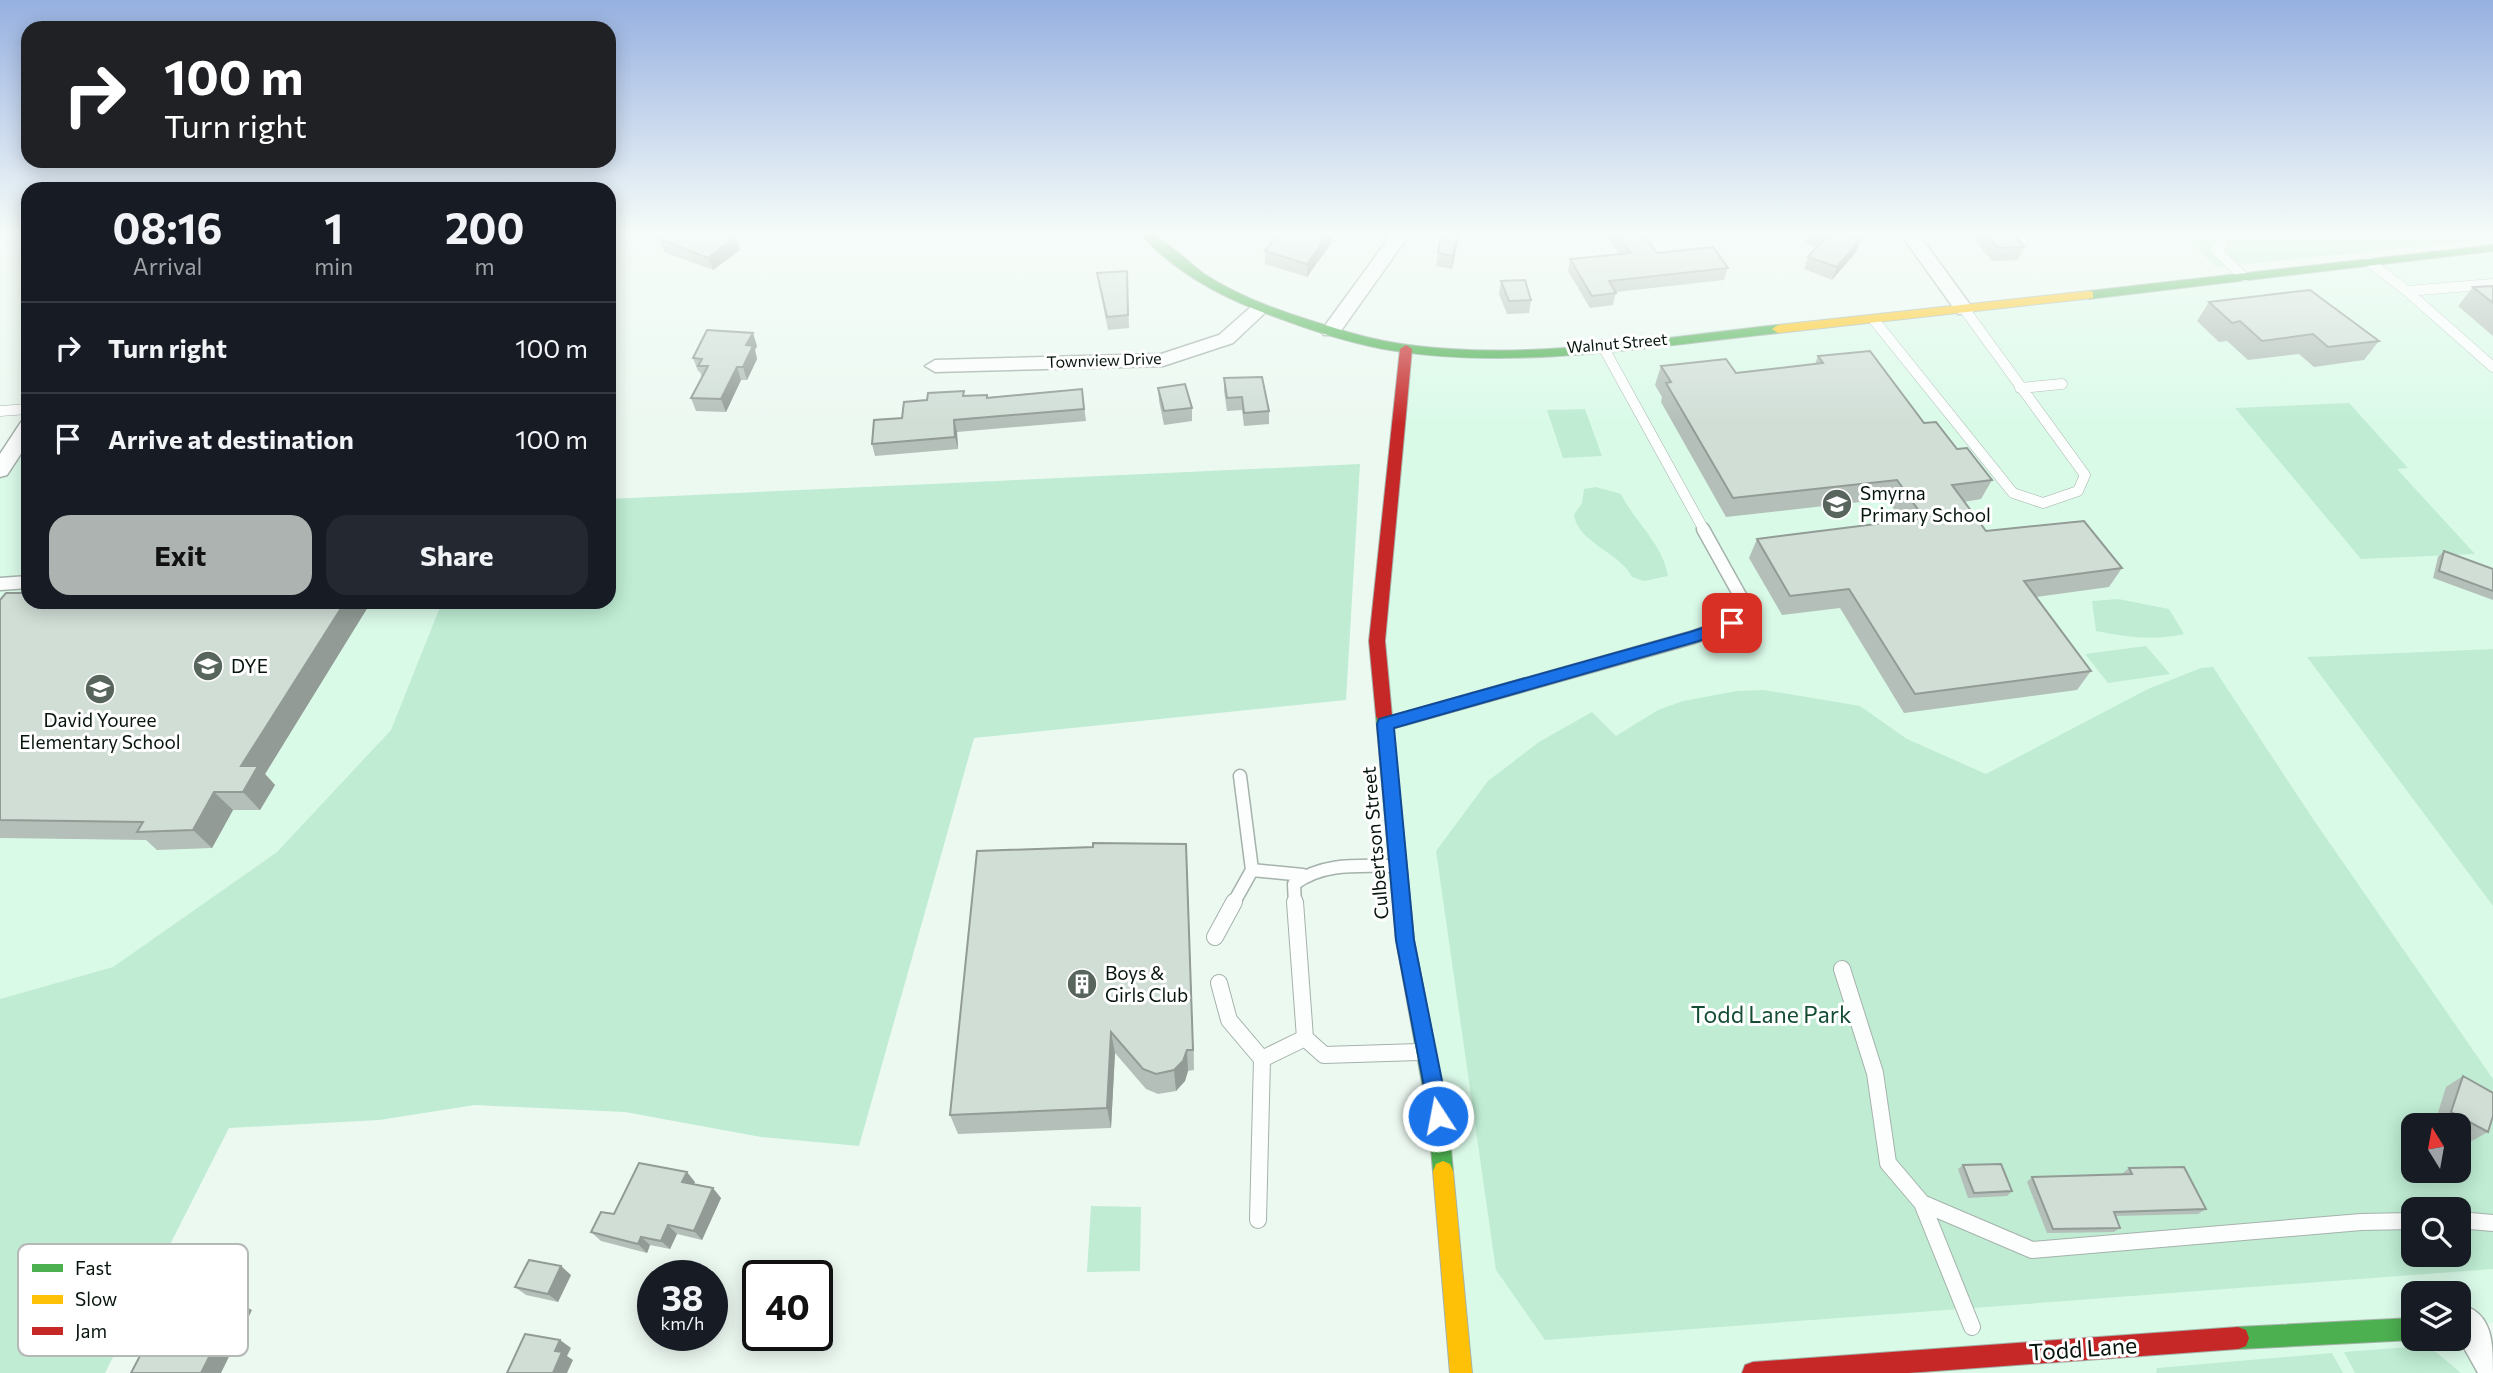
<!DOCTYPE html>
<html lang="en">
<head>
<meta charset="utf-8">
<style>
  body { margin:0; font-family:Commissioner,sans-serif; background:#242831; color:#f1f3f6; height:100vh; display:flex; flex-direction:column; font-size:26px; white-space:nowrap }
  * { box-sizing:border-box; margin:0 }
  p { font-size:23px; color:#9ea1a6 }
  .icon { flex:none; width:38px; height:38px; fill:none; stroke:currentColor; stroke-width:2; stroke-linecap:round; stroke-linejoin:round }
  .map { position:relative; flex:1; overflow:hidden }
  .sheet { position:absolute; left:21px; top:182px; width:595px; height:427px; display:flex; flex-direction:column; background:#171b24; border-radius:21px; box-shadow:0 4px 18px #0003 }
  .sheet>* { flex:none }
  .guide { position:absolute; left:21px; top:21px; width:595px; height:147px; border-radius:21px; box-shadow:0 4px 18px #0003; background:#202124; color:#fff; overflow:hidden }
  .needle { width:46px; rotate:349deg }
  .buttons { position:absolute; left:2401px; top:1113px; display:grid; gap:14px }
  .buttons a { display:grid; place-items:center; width:70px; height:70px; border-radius:14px; background:#171b24; box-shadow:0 4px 18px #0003; font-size:35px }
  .speed { position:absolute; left:637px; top:1260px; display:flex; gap:14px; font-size:35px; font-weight:700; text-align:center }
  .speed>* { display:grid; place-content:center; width:91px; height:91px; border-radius:50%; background:#171b24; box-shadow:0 4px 18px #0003; line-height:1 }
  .speed small { font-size:18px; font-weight:400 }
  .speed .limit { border:4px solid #111; border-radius:10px; background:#fff; color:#111 }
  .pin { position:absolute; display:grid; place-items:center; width:60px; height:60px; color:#fff; margin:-30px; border-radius:14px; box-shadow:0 4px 10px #0006 }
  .me { position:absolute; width:77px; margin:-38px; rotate:349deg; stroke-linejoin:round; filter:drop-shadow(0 0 5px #0008) }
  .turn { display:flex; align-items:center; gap:24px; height:147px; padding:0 28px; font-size:32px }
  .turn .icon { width:91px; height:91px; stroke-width:2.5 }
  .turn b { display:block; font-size:49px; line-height:60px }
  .eta { display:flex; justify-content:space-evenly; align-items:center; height:119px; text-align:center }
  .eta b { font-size:42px; font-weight:700; line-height:49px }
  .primary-button { display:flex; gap:14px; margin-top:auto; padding:14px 28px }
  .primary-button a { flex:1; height:80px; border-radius:21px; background:#acb3b1; color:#111; font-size:28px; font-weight:700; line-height:80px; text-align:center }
  .primary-button a+a { background:#242831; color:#f1f3f6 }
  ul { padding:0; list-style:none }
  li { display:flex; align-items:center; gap:21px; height:91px; padding:0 28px; border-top:2px solid #363941 }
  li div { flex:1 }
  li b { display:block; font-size:26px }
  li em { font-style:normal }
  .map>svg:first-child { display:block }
  .built { fill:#dafae8; fill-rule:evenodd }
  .green { fill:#bfecd3; fill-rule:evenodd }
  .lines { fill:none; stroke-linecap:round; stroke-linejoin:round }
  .lane-far2-casing { stroke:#a5b2ab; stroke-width:11 }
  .lane-far1-casing { stroke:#a5b2ab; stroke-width:15 }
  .lane-casing { stroke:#a5b2ab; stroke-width:18 }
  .street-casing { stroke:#a5b2ab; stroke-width:3 }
  .fast-casing { stroke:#a5b2ab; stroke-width:2 }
  .slow-casing { stroke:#a5b2ab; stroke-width:2 }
  .jam-casing { stroke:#a5b2ab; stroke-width:2 }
  .lane-far2 { stroke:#fcfefd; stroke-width:10 }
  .lane-far1 { stroke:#fcfefd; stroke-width:12 }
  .lane { stroke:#fcfefd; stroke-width:16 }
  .street { fill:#fcfefd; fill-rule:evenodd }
  .fast { fill:#4caf50; fill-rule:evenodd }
  .slow { fill:#ffc107; fill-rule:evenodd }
  .jam { fill:#c62828; fill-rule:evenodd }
  .wall { fill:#b3bfb8 }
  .shaded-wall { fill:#929b96 }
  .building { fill:#d0ded6; stroke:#929b96; stroke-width:2 }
  .route { fill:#1a73e8; stroke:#114b97; stroke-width:2 }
  .labels { text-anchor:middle; stroke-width:6; stroke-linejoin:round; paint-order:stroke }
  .far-street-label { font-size:16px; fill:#07150d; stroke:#fff }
  .poi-label { font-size:19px; fill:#07150d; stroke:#fff; text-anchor:start }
  .street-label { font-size:19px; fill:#07150d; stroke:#fff }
  .near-park-label { font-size:23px; fill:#144d33; stroke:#fff }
  .near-street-label { font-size:23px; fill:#07150d; stroke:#fff }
  .key { fill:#fff; stroke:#b5b9b6; stroke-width:2 }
  .key-label { font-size:19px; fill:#07150d }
</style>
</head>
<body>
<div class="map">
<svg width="2493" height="1373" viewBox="0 0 2493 1373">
  <rect width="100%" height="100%" fill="#ecf9f1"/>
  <!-- built -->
  <path class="built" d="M2493 248V1323L2470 1325 2493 1366V1373H1461L1377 641 1406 349 1504 352ZM2413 1125H2459V1171H2413ZM2413 1209H2459V1255H2413ZM2413 1293H2459V1339H2413Z
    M28 427V602H442L391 730 277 852 113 967 0 999V470Z"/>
  <!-- green -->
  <path class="green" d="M2180 232H2493V239L2216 267Z
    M2349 403 2408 468 2397 469 2475 554 2361 559 2235 408Z
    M1585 409 1602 456 1563 458 1547 410Z
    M1360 464 1346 700 974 738 859 1146 761 1137 625 1112 475 1105 379 1120 229 1128 105 1373H0V999L113 967 277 852 391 730 442 602H609V499Z
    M1596 487 1621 494C1634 521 1663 544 1668 576L1644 581 1632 577C1620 552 1578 543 1574 515L1582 503 1584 489Z
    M2118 599 2169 609 2184 634C2153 641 2127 637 2096 631L2092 601Z
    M2146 646 2170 674 2108 683 2085 654Z
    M2493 649V906L2307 657Z
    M2213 667 2313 819 2493 1079V1269L1545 1340 1496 1270 1436 851 1488 781 1539 742 1592 712 1616 736 1658 710 1683 701 1737 691 1764 690 1860 706 1907 739 1986 774 2148 689 2201 668ZM2413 1125H2459V1171H2413ZM2413 1209H2459V1255H2413Z
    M1091 1206 1141 1207 1140 1271 1087 1272Z
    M2422 1346 2436 1352 2461 1373H2355L2344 1352Z
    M2332 1353 2343 1373H2156L2157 1368Z"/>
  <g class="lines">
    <!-- lane-far2 casing -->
    <g class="lane-far2-casing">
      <path id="lane-far2" d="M2223 243 2216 250 2244 277
        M2369 262 2407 291 2493 284
        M2407 291 2493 367
        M1874 320 2013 493 2043 503 2078 491 2085 475 1965 310
        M1602 345 1704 530
        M2020 388 2062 384
        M0 411 28 409"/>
    </g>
    <!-- lane-far1 casing -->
    <g class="lane-far1-casing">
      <path id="lane-far1" d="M0 584 28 582
        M1389 723 1694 637 1732 623 1743 601 1703 529
        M1240 776 1252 870 1303 875
        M1233 904 1252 870
        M1295 904 1294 884C1323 862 1359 866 1394 866"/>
    </g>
    <!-- lane casing -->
    <g class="lane-casing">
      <path id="lane" d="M1295 902 1305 1038 1324 1055 1419 1052
        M1215 937 1234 902
        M1842 969 1875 1073 1888 1163 1922 1203 1972 1327
        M1219 983 1229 1020 1262 1059
        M1922 1203 2032 1250 2361 1222 2413 1221
        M1258 1220 1262 1059 1305 1038
        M2459 1220 2493 1223"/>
    </g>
    <!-- street casing -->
    <g class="street-casing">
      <path id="street" d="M1386 232H1404V242L1338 335H1324L1321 331 1386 242Z
        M1899 232H1917L1974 310 1972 314H1958Z
        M1260 303 1269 309 1233 343 1163 366 935 372 925 366 935 360 1161 354 1219 335 1253 305Z
        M28 420V443L7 475 0 477V454L21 422Z
        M2470 1308C2493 1319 2493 1347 2493 1373H2478L2459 1339V1313Z"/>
    </g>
    <!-- fast casing -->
    <g class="fast-casing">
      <path id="fast" d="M1139 232C1143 232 1147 231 1150 232 1155 233 1195 267 1204 274 1249 303 1301 318 1351 333 1477 370 1649 339 1778 325L1784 329 1778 333C1655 346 1519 370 1396 351 1355 345 1313 331 1273 316 1225 299 1173 272 1139 232Z
        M2493 245V251L2089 299 2083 295 2089 291Z
        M1384 710 1390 712 1392 716 1414 940 1448 1116 1453 1171 1450 1178 1443 1181 1436 1178 1433 1171 1428 1116 1396 940 1376 716 1378 712Z
        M2413 1318V1339H2416L2413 1340 2238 1349 2230 1346 2227 1338 2230 1330 2238 1327Z"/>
    </g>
    <!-- slow casing -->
    <g class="slow-casing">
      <path id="slow" d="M2089 291 2093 292V298L1778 333 1772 329 1778 325Z
        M1443 1161 1450 1164 1453 1171 1472 1373H1450L1433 1171 1436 1164Z"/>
    </g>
    <!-- jam casing -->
    <g class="jam-casing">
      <path id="jam" d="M1406 345 1412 349 1385 641 1392 716 1390 720H1378L1376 716 1369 641 1400 349Z
        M2238 1327 2246 1330 2249 1338 2246 1346 2238 1349 1908 1373H1742L1745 1365 1753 1362Z"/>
    </g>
    <!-- lane-far2 -->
    <use href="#lane-far2" class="lane-far2"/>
    <!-- lane-far1 -->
    <use href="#lane-far1" class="lane-far1"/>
    <!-- lane -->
    <use href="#lane" class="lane"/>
    <!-- street -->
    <use href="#street" class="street"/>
    <!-- fast -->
    <use href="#fast" class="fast"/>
    <!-- slow -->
    <use href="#slow" class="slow"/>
    <!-- jam -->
    <use href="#jam" class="jam"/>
  </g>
  <!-- wall -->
  <path class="wall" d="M1441 232H1460L1452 269 1436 266Z
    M1603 232H1641L1657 253 1728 268 1724 280 1616 292 1613 305 1590 308 1568 271 1570 259 1620 254Z
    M1809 232H1843L1856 252 1832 280 1804 269 1808 257 1817 248 1805 243Z
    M1971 232H2012L2024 247 2018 260 1992 261 1970 234Z
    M736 237 740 250 713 270 664 252 659 239Z
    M1332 242 1307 277 1265 264V251Z
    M1127 271 1129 328 1108 330 1099 286 1097 273Z
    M1501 281 1531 300 1529 313 1507 314 1499 294Z
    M2493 286V336L2458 306 2473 287Z
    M2209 302 2379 341 2364 360 2314 367 2299 354 2248 360 2227 341 2219 342 2197 321Z
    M757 346 755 350 757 359 747 380H741L726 412 696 411 691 398 702 377 700 372 698 371 693 358Z
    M1818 356 1924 423 1957 449 1992 480 1981 499 1964 502 1986 531 2122 568 2109 587 2036 597 2091 671 2077 690 1904 713 1840 608 1782 615 1749 558 1757 539 1902 521 1887 499 1726 517 1661 402 1662 397 1655 385 1661 366 1736 373 1815 364Z
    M1224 378 1269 411V424L1244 426 1242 410 1227 411 1224 391Z
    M1158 388 1192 408V421L1164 425 1159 401Z
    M1082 389 1086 421 957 432 958 449 875 456 872 444 902 418 927 400 964 396 988 397Z
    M2444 551 2493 569V600L2433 578 2438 557Z
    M0 600 28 602H371L265 774 275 785 260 810H233L212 848 157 850 146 840 0 838Z
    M1187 867 1194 1070 1188 1071 1185 1081 1176 1091 1158 1094 1146 1089 1115 1053 1111 1128 958 1134 950 1115Z
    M2463 1076 2488 1132 2470 1142 2459 1136V1125H2441L2435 1122 2446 1087Z
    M1963 1165 2012 1191 2007 1196 1968 1198 1958 1169Z
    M2129 1168 2206 1209 2198 1214 2116 1216 2120 1228 2114 1232 2047 1233 2027 1182 2032 1177 2124 1175 2123 1173Z
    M695 1182 693 1185 721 1198 702 1240 677 1234 670 1249 650 1245 647 1253 601 1241 591 1232 614 1214Z
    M571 1275 558 1302 526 1295 515 1287Z"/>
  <!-- shaded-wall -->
  <path class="shaded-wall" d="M1330 232H1332V242L1307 277V264Z
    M1459 232H1460L1452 269 1453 256Z
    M736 237 740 250 713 270 708 258Z
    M1861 239 1856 252 1832 280 1837 267Z
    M753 333 757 346 755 350 757 359 747 380 743 367 746 345Z
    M737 367 741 380 726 412 721 399Z
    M954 420 957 432 958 449 955 437Z
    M345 602H371L265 774 275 785 260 810 243 792 241 766Z
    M214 792 233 810 212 848 193 830Z
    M1186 844 1187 867 1194 1070 1193 1050Z
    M1111 1032 1115 1053 1111 1128 1107 1108Z
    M1187 1050 1188 1071 1185 1081 1176 1091 1174 1070Z
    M687 1172 695 1182 690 1192 682 1182Z
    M713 1188 721 1198 702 1240 694 1231Z
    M668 1225 677 1234 670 1249 661 1241Z
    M641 1237 650 1245 647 1253 638 1244Z
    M561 1266 571 1275 558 1302 548 1294Z
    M214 1270 230 1278 223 1295 236 1302H217L204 1293Z
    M237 1302 252 1310 221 1373H201Z
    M560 1340 571 1348 567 1356 573 1360 567 1373H553L555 1351Z"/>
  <!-- building -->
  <path class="building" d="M669 232H718L736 237 708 258 659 239Z
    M1280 232H1330L1307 264 1265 251Z
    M1441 232H1459L1453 256 1438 253Z
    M1615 232H1641L1657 253 1713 247 1728 268 1609 281 1616 293 1592 296 1570 259 1631 253Z
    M1812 232H1840L1861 239 1837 267 1808 257 1826 237Z
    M1985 232H2012L2024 247 1998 248Z
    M1127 271 1128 315 1107 317 1097 273Z
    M1525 280 1531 300 1509 301 1501 281Z
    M2493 286V303L2473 287Z
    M2310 290 2379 341 2328 347 2313 334 2262 341 2240 321 2232 323 2209 302Z
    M707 330 753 333 746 345 753 346 743 367H737L721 399 691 398 708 366H698L702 359 693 358Z
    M1870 351 1924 423 1936 422 1957 449 1967 448 1992 480 1952 485 1986 531 2084 521 2122 568 2024 581 2091 671 1915 694 1849 589 1790 596 1757 539 1924 518 1897 480 1733 498 1666 383 1671 382 1661 366 1726 359 1736 373 1823 363 1818 356Z
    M1262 377 1269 411 1244 413 1242 397 1227 398 1224 378Z
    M1185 384 1192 408 1164 411 1158 388Z
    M1082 389 1084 409 954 420 955 437 872 444 874 420 902 418 904 402 927 400 928 393 964 391 963 396 987 395V398Z
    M2444 551 2493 569V591L2439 571Z
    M6 593H28V602H345L241 766H258L243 792H214L193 830 137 832 143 822 0 820V600Z
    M1093 843 1186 844 1193 1050H1187L1183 1061 1174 1070 1156 1074 1143 1069 1111 1032 1107 1108 950 1115 977 851 1093 847Z
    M2463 1076 2493 1093V1116L2488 1132 2451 1112Z
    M639 1163 687 1172 682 1182 713 1188 694 1231 668 1225 661 1241 641 1237 638 1244 591 1232 601 1212 614 1214Z
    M2001 1164 2012 1191 1974 1193 1963 1165Z
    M2184 1167 2206 1209 2114 1212 2120 1228 2053 1229 2032 1177 2132 1174 2129 1168Z
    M529 1260 561 1266 548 1294 515 1287Z
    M185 1270H214L204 1293 220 1294 217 1302H237L201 1373H131Z
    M525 1334 560 1340 555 1351 562 1352 553 1373H507Z"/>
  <!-- sky -->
  <linearGradient id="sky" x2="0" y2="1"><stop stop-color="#96b0e0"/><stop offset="0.55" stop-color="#f6fcf9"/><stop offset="1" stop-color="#f6fcf9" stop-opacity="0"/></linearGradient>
  <rect width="2493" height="424" fill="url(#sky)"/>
  <!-- route -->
  <path class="route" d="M1732 618 1740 623 1737 627 1699 641 1394 728 1414 940 1449 1116 1446 1123 1438 1126 1431 1123 1396 940 1377 724 1379 719 1690 632Z"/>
  <!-- icons -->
  <defs>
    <g id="school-disc" transform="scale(1.575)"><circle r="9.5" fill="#57655d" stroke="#fff"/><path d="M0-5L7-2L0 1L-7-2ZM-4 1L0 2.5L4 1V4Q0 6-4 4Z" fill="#fff"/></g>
    <g id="building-disc" transform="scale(1.575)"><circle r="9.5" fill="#57655d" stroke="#fff"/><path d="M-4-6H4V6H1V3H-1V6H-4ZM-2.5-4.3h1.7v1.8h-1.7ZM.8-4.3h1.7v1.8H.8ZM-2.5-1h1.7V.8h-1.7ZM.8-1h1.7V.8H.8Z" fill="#fff"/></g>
  </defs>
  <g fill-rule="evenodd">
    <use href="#school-disc" x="1837" y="504"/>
    <use href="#school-disc" x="208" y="666"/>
    <use href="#school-disc" x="100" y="689"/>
    <use href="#building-disc" x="1082" y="984"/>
  </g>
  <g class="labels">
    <!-- far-street labels -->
    <g class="far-street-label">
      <text transform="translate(1617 343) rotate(-5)" y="6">Walnut Street</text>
      <text transform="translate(1104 360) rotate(-2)" y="6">Townview Drive</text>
    </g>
    <!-- poi labels -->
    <g class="poi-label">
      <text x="1860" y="500">Smyrna<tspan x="1860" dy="22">Primary School</tspan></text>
      <text x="231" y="673">DYE</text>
      <text x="100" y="727" text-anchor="middle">David Youree<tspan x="100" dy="22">Elementary School</tspan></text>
      <text x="1105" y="980">Boys &amp;<tspan x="1105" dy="22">Girls Club</tspan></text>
    </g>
    <!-- street labels -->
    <g class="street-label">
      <text transform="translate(1375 843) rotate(-95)" y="7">Culbertson Street</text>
    </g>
    <!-- near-park labels -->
    <g class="near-park-label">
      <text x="1771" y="1023">Todd Lane Park</text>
    </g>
    <!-- near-street labels -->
    <g class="near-street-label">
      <text transform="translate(2083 1349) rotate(-4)" y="8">Todd Lane</text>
    </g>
  </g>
  <!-- legend -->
  <rect x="18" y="1244" width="230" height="112" rx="10" class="key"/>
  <rect x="32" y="1264" width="31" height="8" fill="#4caf50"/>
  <rect x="32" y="1295" width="31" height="9" fill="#ffc107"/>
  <rect x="32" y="1327" width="31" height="8" fill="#c62828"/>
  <g class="key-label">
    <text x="75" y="1275">Fast</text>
    <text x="75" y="1306">Slow</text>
    <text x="75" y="1338">Jam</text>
  </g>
</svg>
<div class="buttons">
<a><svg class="needle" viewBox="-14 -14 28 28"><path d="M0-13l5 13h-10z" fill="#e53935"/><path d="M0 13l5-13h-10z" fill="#9ea1a6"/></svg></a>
<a><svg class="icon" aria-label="search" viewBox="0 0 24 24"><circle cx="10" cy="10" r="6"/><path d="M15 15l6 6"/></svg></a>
<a><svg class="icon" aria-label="layers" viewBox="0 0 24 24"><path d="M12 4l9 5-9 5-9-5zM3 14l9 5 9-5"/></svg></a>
</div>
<div class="speed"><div>38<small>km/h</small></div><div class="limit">40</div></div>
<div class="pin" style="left:1732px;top:623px;background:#d93025"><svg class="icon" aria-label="arrive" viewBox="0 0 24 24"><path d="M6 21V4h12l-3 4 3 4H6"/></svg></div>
<svg class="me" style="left:1438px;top:1116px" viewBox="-20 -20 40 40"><circle r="17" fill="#1a73e8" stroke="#fff" stroke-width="3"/><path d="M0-11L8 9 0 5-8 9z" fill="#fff"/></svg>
<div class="guide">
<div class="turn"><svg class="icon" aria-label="right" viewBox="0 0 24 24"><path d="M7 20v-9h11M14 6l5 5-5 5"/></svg><div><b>100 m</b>Turn right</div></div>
</div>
<section class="sheet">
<div class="eta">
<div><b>08:16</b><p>Arrival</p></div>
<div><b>1</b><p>min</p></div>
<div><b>200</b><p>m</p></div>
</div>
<ul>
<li><svg class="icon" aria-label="right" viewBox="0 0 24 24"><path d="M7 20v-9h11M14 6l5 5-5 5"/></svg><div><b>Turn right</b></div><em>100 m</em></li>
<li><svg class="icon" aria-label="arrive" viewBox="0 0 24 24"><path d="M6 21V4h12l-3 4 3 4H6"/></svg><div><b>Arrive at destination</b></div><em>100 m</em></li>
</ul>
<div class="primary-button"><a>Exit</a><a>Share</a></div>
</section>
</div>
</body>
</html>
